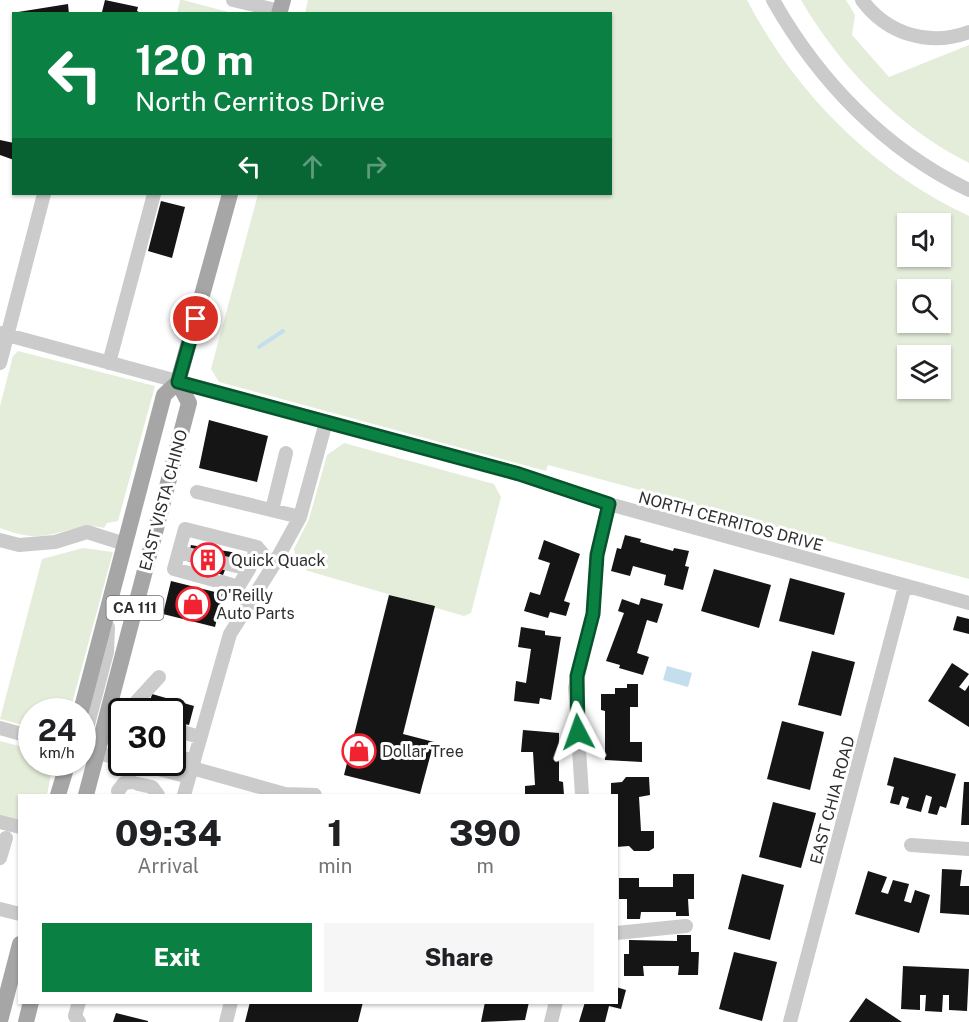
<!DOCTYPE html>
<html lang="en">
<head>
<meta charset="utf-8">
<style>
  body { margin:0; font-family:"Public Sans",sans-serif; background:#f6f6f6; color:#202124; height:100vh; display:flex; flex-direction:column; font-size:22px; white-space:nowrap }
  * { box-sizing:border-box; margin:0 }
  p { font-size:20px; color:#757577 }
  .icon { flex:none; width:33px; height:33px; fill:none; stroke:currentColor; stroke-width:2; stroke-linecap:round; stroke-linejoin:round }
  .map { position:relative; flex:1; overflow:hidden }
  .details { position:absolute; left:18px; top:794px; width:600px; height:210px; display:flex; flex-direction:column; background:#fff; border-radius:0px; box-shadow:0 2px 4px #0004 }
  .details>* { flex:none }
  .top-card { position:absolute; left:12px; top:12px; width:600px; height:183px; border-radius:0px; box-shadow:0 2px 4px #0004; background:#0b8043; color:#fff; overflow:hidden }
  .fabs { position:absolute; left:897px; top:213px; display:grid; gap:12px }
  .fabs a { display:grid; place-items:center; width:54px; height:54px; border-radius:0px; background:#fff; box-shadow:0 2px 4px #0004; font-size:30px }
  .speed { position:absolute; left:18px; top:698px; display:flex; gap:12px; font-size:30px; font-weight:700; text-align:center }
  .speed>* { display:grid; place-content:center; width:78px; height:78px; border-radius:50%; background:#fff; box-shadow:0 2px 4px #0004; line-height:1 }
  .speed small { font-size:15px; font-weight:400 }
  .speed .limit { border:3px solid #111; border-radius:9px; background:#fff; color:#111 }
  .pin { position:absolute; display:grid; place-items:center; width:51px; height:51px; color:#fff; margin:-26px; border:3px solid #fff; border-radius:50%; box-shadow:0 2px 6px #0007 }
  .me { position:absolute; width:66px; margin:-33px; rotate:356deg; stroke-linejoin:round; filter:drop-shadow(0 0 4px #0008) }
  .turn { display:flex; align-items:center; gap:21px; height:126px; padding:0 24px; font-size:27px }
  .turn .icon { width:78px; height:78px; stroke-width:2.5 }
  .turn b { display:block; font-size:42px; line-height:51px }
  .lanes { display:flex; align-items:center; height:57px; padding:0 24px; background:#0003; justify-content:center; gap:30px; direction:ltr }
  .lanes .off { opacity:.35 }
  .eta { display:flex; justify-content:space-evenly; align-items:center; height:102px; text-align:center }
  .eta b { font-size:36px; font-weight:800; line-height:42px }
  .cta { display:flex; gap:12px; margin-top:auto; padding:12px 24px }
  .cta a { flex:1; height:69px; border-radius:0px; background:#0b8043; color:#fff; font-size:24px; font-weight:800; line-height:69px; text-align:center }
  .cta a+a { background:#f6f6f6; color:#202124 }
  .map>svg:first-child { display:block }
  .green { fill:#e4edda; fill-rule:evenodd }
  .water { fill:#c5deee }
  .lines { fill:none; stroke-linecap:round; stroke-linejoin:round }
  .stream { stroke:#c5deee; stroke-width:4 }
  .building { fill:#151515 }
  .minor { stroke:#cbcbcb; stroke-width:14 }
  .major { stroke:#a6a6a6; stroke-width:16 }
  .route-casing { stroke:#07532c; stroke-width:15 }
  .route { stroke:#0b8043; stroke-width:10 }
  .labels { text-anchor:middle; stroke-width:6; stroke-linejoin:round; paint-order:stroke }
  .shield { fill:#fff; stroke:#6d6d6d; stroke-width:1.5 }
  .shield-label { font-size:15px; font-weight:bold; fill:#2e2e2e }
  .street-label { font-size:16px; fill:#2e2e2e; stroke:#fff }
  .poi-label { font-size:16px; fill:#2e2e2e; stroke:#fff; text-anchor:start }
</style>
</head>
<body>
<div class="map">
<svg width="969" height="1022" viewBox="0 0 969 1022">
  <rect width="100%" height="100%" fill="#fff"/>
  <!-- green -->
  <path class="green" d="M180 0H183L232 13H177Z
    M308 0H747C796 94 873 171 969 216V579L548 465 546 471 219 382 211 369 258 194H610V14L305 13ZM908 224H940V256H908ZM908 290H940V322H908ZM908 356H940V388H908Z
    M801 0H846L855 15 852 35 889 77 969 45V163C898 127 841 68 801 0Z
    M18 351 155 386 118 521 107 523 104 528C80 522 62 535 38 536 25 537 12 532 0 528V406L13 356Z
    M344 443 494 484 501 497 471 613 464 616 308 571 297 564 294 549 309 519 327 455Z
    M83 548 113 552 70 711H32L31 727 0 719 42 559Z
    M0 741 31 749 32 762 53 764 47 795H20L19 821 0 816Z"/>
  <!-- water -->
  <path class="water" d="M667 666 692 673 688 687 663 680Z"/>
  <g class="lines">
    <!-- stream -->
    <path class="stream" d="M259 347 283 331"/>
  </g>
  <!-- building -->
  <path class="building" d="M105 0 138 7 137 11 143 14 102 12Z
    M68 4 69 14H18V12Z
    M0 140 14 143V160L0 155Z
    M161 201 185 207 172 258 148 251Z
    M209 420 268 436 257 482 199 468Z
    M625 535 641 539 640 542 673 551 674 548 689 551 685 566 689 567 683 590 664 585 666 575 633 566 630 576 611 571 617 548 621 549Z
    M544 540 580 554 564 601 570 603 566 616 550 612 548 618 524 611 530 592 540 595 550 563 538 559Z
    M191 545 243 554 242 561 230 558 223 575 210 571 211 567 187 561Z
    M714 569 771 585 759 628 701 611Z
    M790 578 845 593 834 635 779 621Z
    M171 581 223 594 215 627 163 614Z
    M389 595 435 606 403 734 434 742 420 794 344 775Z
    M641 598 663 604 657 623 647 620 637 653 649 657 643 675 619 668 620 665 606 661 624 613 618 611 622 599 639 605Z
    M957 616 969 619V634L953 630Z
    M521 627 545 631V635L561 637 551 700 540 698 539 704 514 701 516 681 526 683 531 649 518 647Z
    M812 651 855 662 841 716 798 705Z
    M952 663 969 674 959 687 965 691 969 685V727L928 701Z
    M627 684H638V707H630V742H642V762L605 760V711L601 710V694H615V688H627Z
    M152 694 194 706 189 725 172 721V711H147Z
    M782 721 824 732 810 790 767 779Z
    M523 730 559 733V781L563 782 564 795H525V786L535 785 533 752H521Z
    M894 757 956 774 946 808 940 806 937 815 928 813 932 797 926 795 921 812 906 808 909 798 902 796 899 805 890 803 894 787 887 785Z
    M626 777H649L650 795 639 797 641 831H654V848L649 851H634L629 846 616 847V795H611V783L622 782Z
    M964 782H969V825H961Z
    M773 802 816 813 801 868 759 857Z
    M942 869 962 870 960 886H969V915L940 913Z
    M868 871 887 877 881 892 888 894 893 880 909 884 904 901 911 903 915 890 930 895 919 933 855 914Z
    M673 874H694V899H688L689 916H676V912H641L640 919H627V899H619V878H639V887H673Z
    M742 874 784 885 770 940 728 929Z
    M677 935H691V952H699L698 975H678L679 966H643L644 976H624V954H629V940L677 941Z
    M734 952 777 962 762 1021 719 1009Z
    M903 966 969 969 967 1011 949 1010V995H943L942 1012 925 1011 926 995H920V1010L901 1009Z
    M616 987 626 990 621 1009 609 1006 605 1022H579L585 1002H616Z
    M866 998 902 1022H849Z
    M250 1002H363L358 1022H245Z
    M485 1002H529L525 1020 481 1022Z
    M116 1013 148 1021V1022H113Z"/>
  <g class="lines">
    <!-- minor -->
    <path class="minor" d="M233 0 280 11
      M773 0C818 80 885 150 969 190
      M862 0C887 34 929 47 969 32
      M0 333 519 474 609 504 969 603
      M0 363 44 194
      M109 363 154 194
      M197 492 300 517
      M272 510 286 453
      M0 540 19 545 55 542 87 532 125 544
      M179 552 249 569
      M214 580 174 569 185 529 257 547 273 566
      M222 582 238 587 249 569 257 547
      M108 627 107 652 86 732 97 753 122 759
      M135 711 137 701 159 677
      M104 727 122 738
      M0 728 32 737
      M173 729 199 737
      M172 755 194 761
      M132 762 189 777
      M192 768 285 794 315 795
      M138 784 152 787 158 795
      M118 791 124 783 132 782
      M184 795 230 634 273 566 300 517 326 422
      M582 795 575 688 593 614 597 555 609 504
      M0 822 20 827
      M911 845 969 849
      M0 858 6 838
      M0 909 20 914
      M616 933 686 926
      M79 1002 75 1016 79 1022
      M226 1022 231 1002
      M551 1022 556 1002
      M790 1022 905 586"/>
    <!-- major -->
    <path class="major" d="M279 14 283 0
      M81 711 164 395 178 382 230 194
      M58 795 68 762
      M86 795 189 403 178 382
      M0 1021 20 944
      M26 1022 31 1002"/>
  </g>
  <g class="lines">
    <!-- route casing -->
    <g class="route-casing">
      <path id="route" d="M196 319 178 382 519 474 609 504 597 555 593 614 577 676 578 732"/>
    </g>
    <!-- route -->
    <use href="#route" class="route"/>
  </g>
  <!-- icons -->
  <defs>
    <g id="building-ring" transform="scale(1.725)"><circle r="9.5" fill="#fff" stroke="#f22330" stroke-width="1.5"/><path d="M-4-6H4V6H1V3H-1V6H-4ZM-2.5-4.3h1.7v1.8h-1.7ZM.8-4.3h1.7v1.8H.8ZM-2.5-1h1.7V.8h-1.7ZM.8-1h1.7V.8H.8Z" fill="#f22330"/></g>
    <g id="shop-ring" transform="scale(1.725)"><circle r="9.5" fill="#fff" stroke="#f22330" stroke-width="1.5"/><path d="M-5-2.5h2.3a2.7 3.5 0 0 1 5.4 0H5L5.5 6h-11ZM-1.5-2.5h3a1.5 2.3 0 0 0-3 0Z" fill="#f22330"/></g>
  </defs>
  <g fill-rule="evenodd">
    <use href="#building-ring" x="208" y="560"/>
    <use href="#shop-ring" x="193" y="604"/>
    <use href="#shop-ring" x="359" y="751"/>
  </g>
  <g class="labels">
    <!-- shield labels -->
    <rect class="shield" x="106.5" y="596" width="57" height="24" rx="4.5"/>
    <g class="shield-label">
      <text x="135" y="613">CA 111</text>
    </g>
    <!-- street labels -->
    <g class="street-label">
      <text transform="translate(163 500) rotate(-75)" y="6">EAST VISTA CHINO</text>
      <text transform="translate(731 521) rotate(15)" y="6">NORTH CERRITOS DRIVE</text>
      <text transform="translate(832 800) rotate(-75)" y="6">EAST CHIA ROAD</text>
    </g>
    <!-- poi labels -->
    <g class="poi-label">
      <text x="231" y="566">Quick Quack</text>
      <text x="216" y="601">O'Reilly<tspan x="216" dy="18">Auto Parts</tspan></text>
      <text x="382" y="757">Dollar Tree</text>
    </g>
  </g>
</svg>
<div class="fabs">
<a><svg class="icon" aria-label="sound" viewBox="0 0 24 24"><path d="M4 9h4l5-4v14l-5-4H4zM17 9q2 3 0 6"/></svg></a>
<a><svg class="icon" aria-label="search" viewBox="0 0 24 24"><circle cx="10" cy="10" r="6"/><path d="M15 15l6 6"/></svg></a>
<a><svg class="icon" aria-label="layers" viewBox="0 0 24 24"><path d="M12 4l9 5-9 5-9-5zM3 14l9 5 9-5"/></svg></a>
</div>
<div class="speed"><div>24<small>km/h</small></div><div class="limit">30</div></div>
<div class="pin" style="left:196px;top:319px;background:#d93025"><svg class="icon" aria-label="arrive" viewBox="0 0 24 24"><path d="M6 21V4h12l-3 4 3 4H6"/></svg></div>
<svg class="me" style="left:578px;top:732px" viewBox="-20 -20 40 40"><path d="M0-17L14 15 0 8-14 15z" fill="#0b8043" stroke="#fff" stroke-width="4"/></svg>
<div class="top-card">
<div class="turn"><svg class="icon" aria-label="left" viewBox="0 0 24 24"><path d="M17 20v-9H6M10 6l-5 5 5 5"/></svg><div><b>120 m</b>North Cerritos Drive</div></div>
<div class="lanes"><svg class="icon" aria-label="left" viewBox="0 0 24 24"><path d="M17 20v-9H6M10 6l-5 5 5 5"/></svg><svg class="icon off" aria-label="ahead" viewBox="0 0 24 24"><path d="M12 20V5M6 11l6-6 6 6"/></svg><svg class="icon off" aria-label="right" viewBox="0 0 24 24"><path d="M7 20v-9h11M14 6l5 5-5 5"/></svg></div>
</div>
<section class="details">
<div class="eta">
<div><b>09:34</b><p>Arrival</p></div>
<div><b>1</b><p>min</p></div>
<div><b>390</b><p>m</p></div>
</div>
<div class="cta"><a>Exit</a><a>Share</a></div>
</section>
</div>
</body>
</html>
